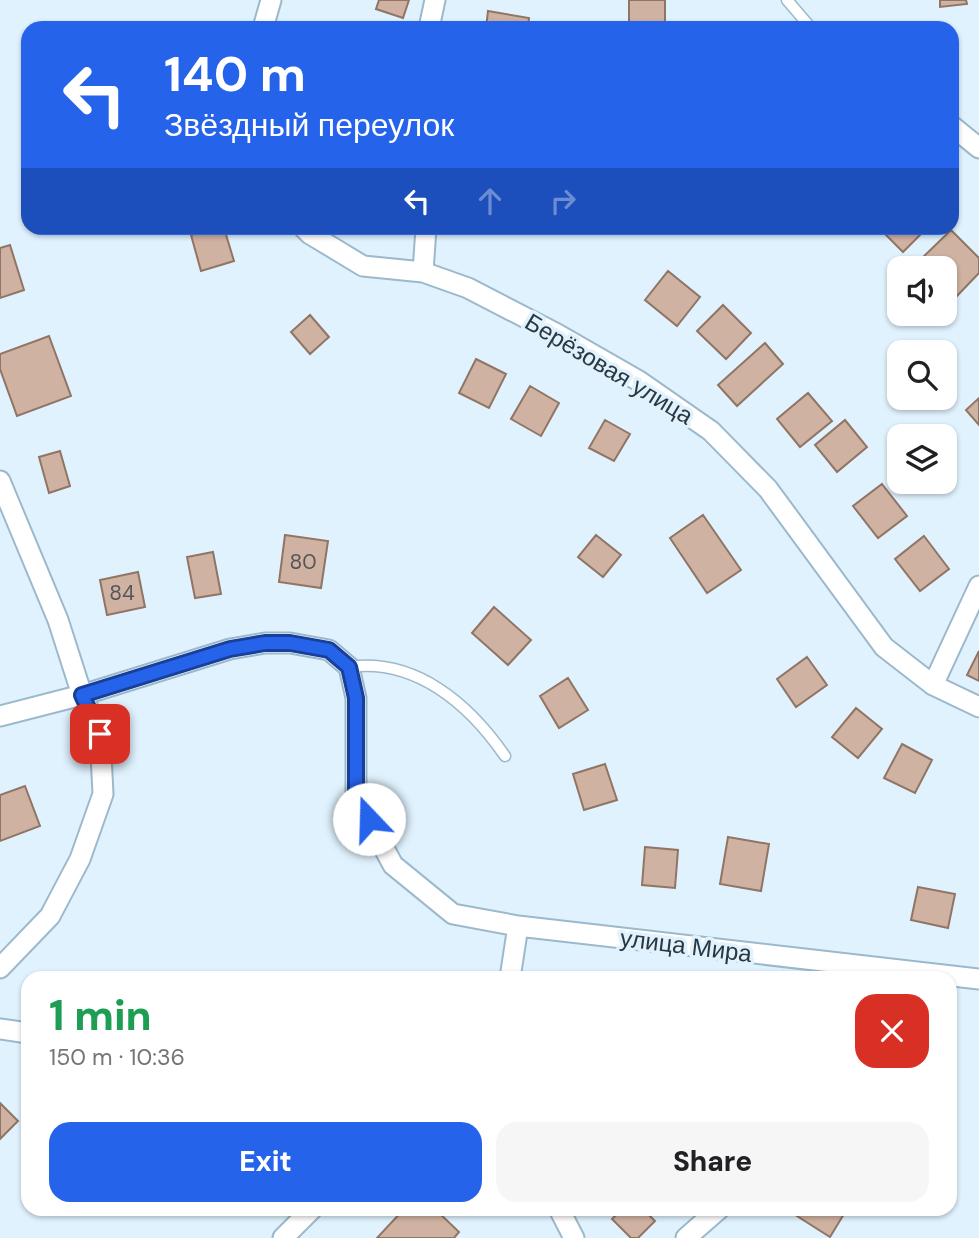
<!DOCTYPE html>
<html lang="en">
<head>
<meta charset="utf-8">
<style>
  body { margin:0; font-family:"DM Sans",sans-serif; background:#f6f6f6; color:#202124; height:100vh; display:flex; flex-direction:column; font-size:26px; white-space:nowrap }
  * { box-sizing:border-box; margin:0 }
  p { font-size:23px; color:#757577 }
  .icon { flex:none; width:38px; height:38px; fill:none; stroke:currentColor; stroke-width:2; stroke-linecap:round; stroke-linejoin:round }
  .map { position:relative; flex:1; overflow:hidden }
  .drawer { position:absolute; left:21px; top:971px; width:936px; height:245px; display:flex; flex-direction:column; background:#fff; border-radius:21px; box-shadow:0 2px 5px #0004 }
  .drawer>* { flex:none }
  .top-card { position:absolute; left:21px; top:21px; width:938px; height:214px; border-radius:21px; box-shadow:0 2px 5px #0004; background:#2563eb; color:#fff; overflow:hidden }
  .buttons { position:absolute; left:887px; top:256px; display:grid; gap:14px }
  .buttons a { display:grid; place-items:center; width:70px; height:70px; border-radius:14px; background:#fff; box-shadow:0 2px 5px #0004; font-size:35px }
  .pin { position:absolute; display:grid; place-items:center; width:60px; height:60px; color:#fff; margin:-30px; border-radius:14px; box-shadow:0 4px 10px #0006 }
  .me { position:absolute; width:77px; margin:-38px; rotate:339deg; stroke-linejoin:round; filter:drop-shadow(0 0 5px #0008) }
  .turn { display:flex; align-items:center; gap:24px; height:147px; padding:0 28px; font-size:32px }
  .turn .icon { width:91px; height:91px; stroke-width:2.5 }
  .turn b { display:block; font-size:49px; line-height:60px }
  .lanes { display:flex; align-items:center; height:66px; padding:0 28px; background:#0003; justify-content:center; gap:35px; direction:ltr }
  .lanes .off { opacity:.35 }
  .round { display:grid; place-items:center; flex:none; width:74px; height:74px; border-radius:21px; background:#f6f6f6 }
  .head { display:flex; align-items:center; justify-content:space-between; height:119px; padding:0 28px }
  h1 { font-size:42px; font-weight:800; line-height:52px; color:#1e9e55 }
  .primary-button { display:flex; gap:14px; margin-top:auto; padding:14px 28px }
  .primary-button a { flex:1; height:80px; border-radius:21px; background:#2563eb; color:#fff; font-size:28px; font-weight:800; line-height:80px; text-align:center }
  .primary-button a+a { background:#f6f6f6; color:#202124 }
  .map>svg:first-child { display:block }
  .building { fill:#cfb2a1; stroke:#907565; stroke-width:2 }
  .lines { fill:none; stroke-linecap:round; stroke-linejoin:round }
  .service-casing { stroke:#9cb9cc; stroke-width:13 }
  .minor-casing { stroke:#9cb9cc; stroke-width:23 }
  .service { stroke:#fff; stroke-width:10 }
  .minor { stroke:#fff; stroke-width:19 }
  .route-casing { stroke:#184099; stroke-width:18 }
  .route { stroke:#2563eb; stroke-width:12 }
  .labels { text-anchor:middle; stroke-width:7; stroke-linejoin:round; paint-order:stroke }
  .number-label { font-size:21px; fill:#555658 }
  .street-label { font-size:24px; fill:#2c383f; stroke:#e0f2fe }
</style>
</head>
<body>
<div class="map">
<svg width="979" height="1238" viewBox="0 0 979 1238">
  <rect width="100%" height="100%" fill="#e0f2fe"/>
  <!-- building -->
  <path class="building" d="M379 0H409L403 18 376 9Z
    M629 0H665V22H629Z
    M940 0H966L967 4 940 7Z
    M488 11 529 18 528 28H486Z
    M215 228H224L234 261 201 271 191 235Z
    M879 228H927L903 252Z
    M951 230 979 258V273L955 298 945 289V268H924L918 262Z
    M10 245 24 290 0 298V248Z
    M668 271 700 297 677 326 645 300Z
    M723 305 751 333 726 359 697 331Z
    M310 315 329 337 310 354 291 332Z
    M49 336 71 396 17 416 0 369V354Z
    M765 343 783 364 737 406 718 385Z
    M476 359 506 374 489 408 459 393Z
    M530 386 559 403 541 436 511 419Z
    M808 393 832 421 800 447 777 419Z
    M979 398V425L966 410Z
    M605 420 630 434 614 461 589 448Z
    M845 420 867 447 837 472 815 445Z
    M60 451 70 486 49 493 39 457Z
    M882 484 907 516 878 538 853 506Z
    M703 515 741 570 707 593 670 538Z
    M285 535 328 541 321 588 279 582Z
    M596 535 621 555 603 577 578 557Z
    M924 536 949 569 920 591 895 559Z
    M213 552 221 594 195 598 187 557Z
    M138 572 145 607 107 615 100 580Z
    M494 607 531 640 508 665 472 633Z
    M979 651V681L967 675Z
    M807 657 827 685 796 707 777 679Z
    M568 678 588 710 559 728 540 696Z
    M856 708 882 729 858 758 832 737Z
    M902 744 932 760 915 793 884 778Z
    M605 764 617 800 584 810 573 774Z
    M25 786 40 826 0 841V795Z
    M728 837 769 844 761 891 720 884Z
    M645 847 678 850 675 888 642 885Z
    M918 887 955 894 948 928 911 920Z
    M0 1103 18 1121 0 1139Z
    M404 1209H435L459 1232 454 1238H377Z
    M622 1209H643L655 1221 638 1238H631L612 1219Z
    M786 1209H847L830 1237Z"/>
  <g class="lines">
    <!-- service casing -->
    <g class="service-casing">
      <path id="service" d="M787 0 811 28
        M349 667C416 658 469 704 505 756"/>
    </g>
    <!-- minor casing -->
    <g class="minor-casing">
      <path id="minor" d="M263 28 271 0
        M429 28 435 0
        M952 126 979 148
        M304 228 310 234 363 266 423 272 468 288 557 334 639 381 711 431 768 489 884 647 933 685 979 707
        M423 272 426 228
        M0 481 58 620 82 695 100 734 103 794 80 859 50 916 0 968
        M933 685 979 586
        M0 716 82 695 230 649 265 643H290L329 650 349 667 356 698V796L393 865 453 914 518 926 510 978
        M518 926 979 979
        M0 1029 28 1033
        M559 1209 574 1238
        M283 1238 312 1209
        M686 1238 719 1209"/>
    </g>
    <!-- service -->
    <use href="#service" class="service"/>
    <!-- minor -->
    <use href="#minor" class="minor"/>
  </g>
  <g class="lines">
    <!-- route casing -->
    <g class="route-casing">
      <path id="route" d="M100 734 82 695 230 649 265 643H290L329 650 349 667 356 698V796L369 819"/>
    </g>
    <!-- route -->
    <use href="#route" class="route"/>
  </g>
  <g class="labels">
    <!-- number labels -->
    <g class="number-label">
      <text x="303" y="569">80</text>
      <text x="122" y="600">84</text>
    </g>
    <!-- street labels -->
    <g class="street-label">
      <text transform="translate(609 369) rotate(31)" y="8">Берёзовая улица</text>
      <text transform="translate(686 946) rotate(7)" y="8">улица Мира</text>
    </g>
  </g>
</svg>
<div class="buttons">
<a><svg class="icon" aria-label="sound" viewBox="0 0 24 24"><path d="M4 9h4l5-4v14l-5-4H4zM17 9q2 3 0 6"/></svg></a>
<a><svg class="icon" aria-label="search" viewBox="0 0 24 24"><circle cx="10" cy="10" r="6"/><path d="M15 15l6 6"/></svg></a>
<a><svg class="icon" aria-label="layers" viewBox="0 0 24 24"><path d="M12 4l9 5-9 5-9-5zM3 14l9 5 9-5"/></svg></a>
</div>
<div class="pin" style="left:100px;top:734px;background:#d93025"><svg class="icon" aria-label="arrive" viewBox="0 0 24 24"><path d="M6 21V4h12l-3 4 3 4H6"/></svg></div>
<svg class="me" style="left:369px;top:819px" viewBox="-20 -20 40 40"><circle r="19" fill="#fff"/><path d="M0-13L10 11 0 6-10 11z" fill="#2563eb"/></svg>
<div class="top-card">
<div class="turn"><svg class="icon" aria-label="left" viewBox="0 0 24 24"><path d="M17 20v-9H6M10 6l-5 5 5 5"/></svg><div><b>140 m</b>Звёздный переулок</div></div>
<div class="lanes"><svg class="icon" aria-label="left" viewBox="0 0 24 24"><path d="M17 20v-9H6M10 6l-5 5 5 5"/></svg><svg class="icon off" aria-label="ahead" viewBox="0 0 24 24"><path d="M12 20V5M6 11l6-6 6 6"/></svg><svg class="icon off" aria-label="right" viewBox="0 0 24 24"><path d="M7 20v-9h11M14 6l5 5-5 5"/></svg></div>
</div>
<section class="drawer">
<div class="head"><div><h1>1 min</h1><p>150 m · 10:36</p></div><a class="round" style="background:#d93025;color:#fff"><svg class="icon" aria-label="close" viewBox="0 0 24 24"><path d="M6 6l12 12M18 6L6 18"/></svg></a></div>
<div class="primary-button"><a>Exit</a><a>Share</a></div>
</section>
</div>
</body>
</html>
